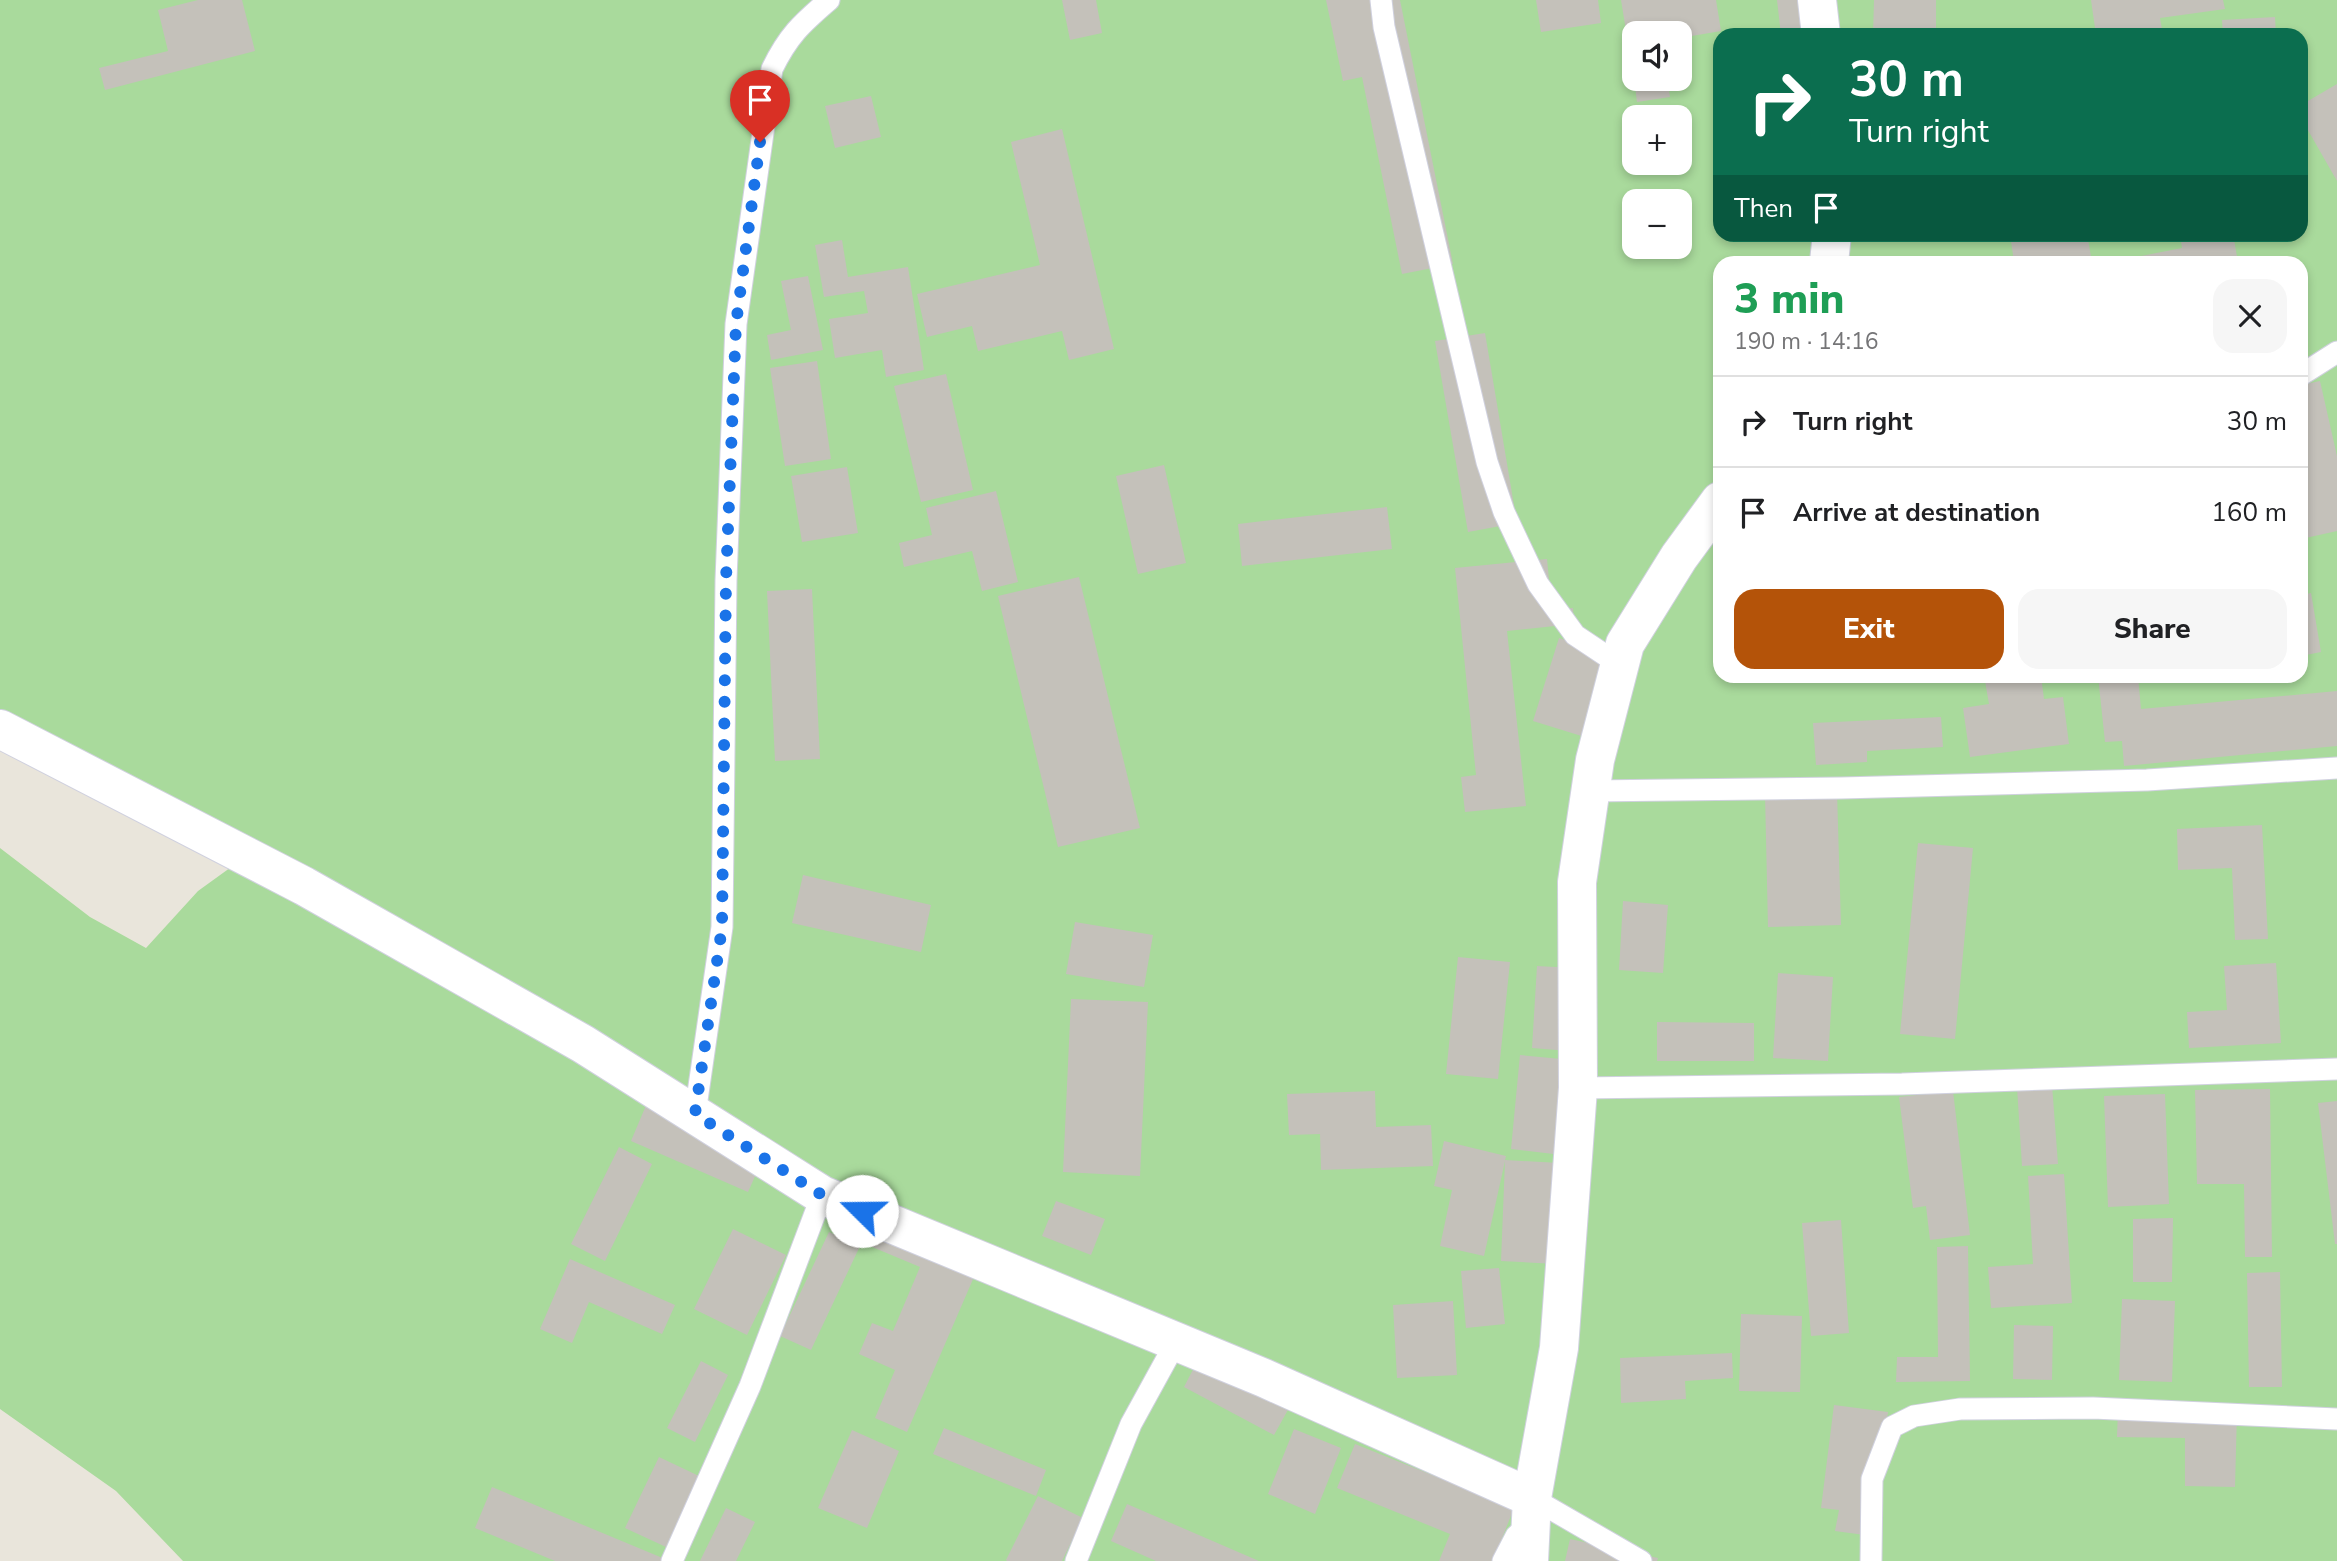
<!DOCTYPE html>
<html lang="en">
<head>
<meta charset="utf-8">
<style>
  body { margin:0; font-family:"Nunito Sans",sans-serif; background:#f6f6f6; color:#202124; height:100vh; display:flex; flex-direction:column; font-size:26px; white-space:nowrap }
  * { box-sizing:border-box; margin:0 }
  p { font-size:23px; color:#757577 }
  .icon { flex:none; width:38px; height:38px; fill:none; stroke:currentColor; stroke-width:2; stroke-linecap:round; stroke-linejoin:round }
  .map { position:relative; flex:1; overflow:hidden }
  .details { position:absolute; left:1713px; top:256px; width:595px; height:427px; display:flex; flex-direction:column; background:#fff; border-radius:21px; box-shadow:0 4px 10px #0003 }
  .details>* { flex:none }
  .guide { position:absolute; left:1713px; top:28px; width:595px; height:214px; border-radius:21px; box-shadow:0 4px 10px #0003; background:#0b6e4f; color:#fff; overflow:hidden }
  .tools { position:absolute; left:1622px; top:21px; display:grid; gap:14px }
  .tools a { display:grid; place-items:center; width:70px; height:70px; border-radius:14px; background:#fff; box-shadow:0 4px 10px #0003; font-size:35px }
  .pin { position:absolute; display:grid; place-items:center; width:60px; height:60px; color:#fff; margin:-72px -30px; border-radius:50% 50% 50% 0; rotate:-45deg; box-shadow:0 0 7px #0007 }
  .pin .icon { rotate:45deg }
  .me { position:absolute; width:77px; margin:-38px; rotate:292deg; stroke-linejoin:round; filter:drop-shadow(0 0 5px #0008) }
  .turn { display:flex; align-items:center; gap:24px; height:147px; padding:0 21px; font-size:32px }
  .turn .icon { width:91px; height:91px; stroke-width:2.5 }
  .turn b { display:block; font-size:49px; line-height:60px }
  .then { display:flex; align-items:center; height:66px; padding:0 21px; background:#0003; gap:14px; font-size:26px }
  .round { display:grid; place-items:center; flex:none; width:74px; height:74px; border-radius:21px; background:#f6f6f6 }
  .overview { display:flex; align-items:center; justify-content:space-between; height:119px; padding:0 21px }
  h1 { font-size:42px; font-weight:800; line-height:52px; color:#1e9e55 }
  .primary-button { display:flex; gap:14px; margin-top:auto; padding:14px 21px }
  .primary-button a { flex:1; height:80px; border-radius:21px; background:#b45309; color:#fff; font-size:28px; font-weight:800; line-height:80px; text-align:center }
  .primary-button a+a { background:#f6f6f6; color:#202124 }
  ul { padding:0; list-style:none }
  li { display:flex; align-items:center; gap:21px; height:91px; padding:0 21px; border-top:2px solid #e0e0e0 }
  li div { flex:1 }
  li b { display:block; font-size:26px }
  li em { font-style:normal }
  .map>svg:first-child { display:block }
  .green { fill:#a9da9c; fill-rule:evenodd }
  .building { fill:#c4c1ba }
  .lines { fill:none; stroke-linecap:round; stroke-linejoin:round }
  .service-casing { stroke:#d0d1df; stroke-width:23 }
  .minor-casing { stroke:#d0d1df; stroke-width:40 }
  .service { stroke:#fff; stroke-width:21 }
  .minor { stroke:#fff; stroke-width:38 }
  .route { stroke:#1a73e8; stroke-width:12; stroke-dasharray:0 21.6 }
</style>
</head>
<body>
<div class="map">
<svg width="2337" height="1561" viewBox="0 0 2337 1561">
  <rect width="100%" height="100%" fill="#e9e5db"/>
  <!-- green -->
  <path class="green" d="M0 0H2337V1561H183L116 1491 0 1409V848L90 917 146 948 198 891 234 865 0 731ZM1634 33H1680V79H1634ZM1720 35H2301V234H1720ZM1634 117H1680V163H1634ZM1634 201H1680V247H1634ZM1720 262H2301V676H1720Z"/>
  <!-- building -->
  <path class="building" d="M198 0H242L255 51 105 90 99 68 168 51 158 10Z
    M1062 0H1096L1102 33 1070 40Z
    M1326 0H1400L1453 264 1402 274 1362 77 1343 81Z
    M1536 0H1598L1601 23 1541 32Z
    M1621 0H1716L1721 31 1680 38V33H1634L1633 74Z
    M1777 0H1830L1833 35H1781Z
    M1874 0H1936V35H1873Z
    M2091 0H2223L2225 9 2160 18 2163 35H2096Z
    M2275 17 2276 35H2223L2222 20Z
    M1634 79H1667L1670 97 1637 102Z
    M2337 84V181L2301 118V105Z
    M871 96 881 137 835 148 825 106Z
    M1062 129 1114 349 1069 360 1062 331 978 351 972 326 927 337 917 294 1040 265 1011 142Z
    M1779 234H1830L1829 243 1779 238Z
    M2010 234H2087L2092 262H2014Z
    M2180 234H2233L2238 262H2137L2136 257 2182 248Z
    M842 240 848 277 908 267 924 370 886 377 882 350 835 358 829 319 868 313 864 291 824 297 815 245Z
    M808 276 823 350 771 360 767 335 791 330 781 281Z
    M1485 333 1517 523 1468 532 1435 341Z
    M817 361 831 459 785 466 770 368Z
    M946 374 973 490 921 502 894 386Z
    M2320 381 2337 456V531L2301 539V385Z
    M1164 465 1186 563 1138 574 1116 476Z
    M847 467 858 533 802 542 791 476Z
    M996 491 1018 582 982 591 972 551 904 567 899 543 932 535 926 508Z
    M1387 507 1392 549 1242 566 1238 524Z
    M1547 559 1552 610 1573 608 1574 624 1507 631 1526 806 1465 812 1461 777 1476 775 1455 568Z
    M1079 577 1140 828 1058 847 998 596Z
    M812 589 820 759 775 761 767 591Z
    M2311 593 2321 652 2301 656V595Z
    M1559 638 1614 655 1588 738 1533 721Z
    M2026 676H2041L2044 699 2063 697 2069 744 1970 757 1963 708 1989 704 1985 681Z
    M2098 676H2138L2141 709 2337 691V746L2124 766 2122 741 2105 742Z
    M1941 717 1943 747 1867 751V762L1816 765 1813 723Z
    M1837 792 1841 925 1768 927 1765 794Z
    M2262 825 2268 939 2235 940 2232 868 2178 870 2177 829Z
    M1918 843 1973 848 1955 1039 1900 1034Z
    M803 875 931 905 921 952 792 923Z
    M1623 901 1668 905 1663 973 1619 970Z
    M1075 922 1153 935 1144 987 1066 974Z
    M1458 957 1510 962 1498 1079 1446 1074Z
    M2276 963 2281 1043 2189 1048 2187 1012 2227 1010 2224 966Z
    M1537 966 1574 968 1569 1051 1532 1048Z
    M1778 973 1833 977 1828 1061 1773 1058Z
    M1071 999 1148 1002 1140 1176 1063 1172Z
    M1657 1022 1754 1023V1061H1657Z
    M1520 1055 1572 1060 1562 1155 1511 1149Z
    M2052 1085 2058 1164 2022 1166 2017 1087Z
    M2270 1089 2272 1257H2245L2244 1184H2197L2195 1090Z
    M1375 1091 1376 1127 1431 1125 1433 1166 1321 1170 1320 1134 1289 1135 1287 1094Z
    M1953 1091 1970 1235 1930 1240 1926 1206 1913 1208 1899 1097Z
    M2165 1094 2169 1204 2108 1207 2104 1096Z
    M2337 1101V1244H2335L2318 1103Z
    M647 1103 765 1154 748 1192 631 1141Z
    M1444 1141 1506 1156 1505 1160 1560 1163 1556 1264 1501 1261 1505 1161 1484 1256 1440 1246 1452 1190 1434 1186Z
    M619 1147 652 1164 605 1261 571 1244Z
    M2064 1174 2072 1303 1991 1308 1988 1267 2033 1264 2028 1176Z
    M848 1198 983 1256 907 1432 875 1418 895 1370 859 1354 872 1323 893 1331 920 1267 834 1231Z
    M1056 1201 1105 1219 1091 1255 1042 1236Z
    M2173 1218 2172 1282H2133V1219Z
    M1841 1220 1849 1333 1811 1336 1802 1223Z
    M733 1229 786 1255 747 1335 694 1309Z
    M829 1232 860 1246 811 1350 780 1336Z
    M1968 1246 1970 1381 1896 1382 1897 1357H1938L1937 1247Z
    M570 1259 675 1305 662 1334 589 1302 572 1343 540 1329Z
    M1499 1268 1505 1324 1466 1328 1461 1271Z
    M2280 1272 2282 1387H2249L2247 1273Z
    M2122 1299 2175 1301 2172 1382 2119 1380Z
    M1453 1301 1457 1375 1397 1378 1393 1305Z
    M1741 1314 1802 1316 1800 1392 1739 1391Z
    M2014 1325 2053 1326 2052 1380 2013 1379Z
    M1203 1350 1294 1399 1274 1435 1184 1387Z
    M1732 1353 1733 1378 1685 1381 1686 1399 1621 1403 1620 1358Z
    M701 1361 728 1375 695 1442 667 1428Z
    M1834 1405 1888 1412 1872 1536 1835 1531 1839 1510 1821 1508Z
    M2118 1409 2237 1412 2235 1487 2185 1486V1438L2117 1437Z
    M944 1428 1046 1470 1036 1496 933 1454Z
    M1294 1429 1341 1448 1315 1514 1268 1494Z
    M852 1430 899 1451 867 1528 818 1508Z
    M1355 1444 1514 1508 1493 1561H1439L1450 1534 1337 1488Z
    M659 1457 699 1476 666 1547 625 1528Z
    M492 1487 665 1559 664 1561H555L475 1528Z
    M1038 1496 1083 1518 1062 1561H1007L1006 1560Z
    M1127 1504 1259 1561H1156L1111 1541Z
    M726 1508 755 1522 736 1561H700Z
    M1570 1539 1658 1558 1657 1561H1565Z"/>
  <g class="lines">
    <!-- service casing -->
    <g class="service-casing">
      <path id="service" d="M1381 0 1384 27 1487 462 1504 512 1538 584 1575 635 1620 665
        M2301 375 2337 352
        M1590 791 1841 788 2147 780 2337 768
        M1578 1088 1902 1084 2337 1069
        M695 1114 722 927 726 580 736 324 772 69C788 36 801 24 829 0
        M1532 1498 1641 1561
        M672 1561 750 1386 822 1195
        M1076 1561 1131 1424 1176 1342
        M1503 1561 1516 1536 1527 1526
        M1871 1561 1872 1479 1892 1427 1914 1416 1960 1409 2093 1408 2337 1419"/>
    </g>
    <!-- minor casing -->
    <g class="minor-casing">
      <path id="minor" d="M1817 0 1821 35
        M1829 262 1832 234
        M0 729 304 886 583 1044 822 1195 1264 1378 1532 1498
        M1529 1561 1532 1498 1559 1348 1578 1088 1577 882 1595 760 1625 644 1679 557 1720 501"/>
    </g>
    <!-- service -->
    <use href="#service" class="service"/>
    <!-- minor -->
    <use href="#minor" class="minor"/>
  </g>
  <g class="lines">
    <!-- route -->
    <path class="route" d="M760 142 736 324 726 580 722 927 695 1114 822 1195 862 1211"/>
  </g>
</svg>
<div class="tools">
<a><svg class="icon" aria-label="sound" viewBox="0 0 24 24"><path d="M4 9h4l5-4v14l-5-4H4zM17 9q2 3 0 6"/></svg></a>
<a>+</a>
<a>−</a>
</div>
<div class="pin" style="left:760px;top:142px;background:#d93025"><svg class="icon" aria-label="arrive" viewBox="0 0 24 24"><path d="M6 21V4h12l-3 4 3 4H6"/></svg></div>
<svg class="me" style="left:862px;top:1211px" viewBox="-20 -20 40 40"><circle r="19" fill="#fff"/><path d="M0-13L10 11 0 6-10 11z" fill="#1a73e8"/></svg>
<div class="guide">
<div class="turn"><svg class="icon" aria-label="right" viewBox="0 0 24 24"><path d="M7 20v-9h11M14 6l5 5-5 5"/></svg><div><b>30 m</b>Turn right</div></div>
<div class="then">Then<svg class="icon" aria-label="arrive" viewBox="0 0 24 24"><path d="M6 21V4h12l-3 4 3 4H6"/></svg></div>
</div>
<section class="details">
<div class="overview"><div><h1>3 min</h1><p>190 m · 14:16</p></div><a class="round"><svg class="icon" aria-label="close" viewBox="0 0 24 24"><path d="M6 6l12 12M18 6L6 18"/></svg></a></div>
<ul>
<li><svg class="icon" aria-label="right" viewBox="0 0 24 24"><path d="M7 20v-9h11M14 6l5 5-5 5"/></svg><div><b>Turn right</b></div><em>30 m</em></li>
<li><svg class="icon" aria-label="arrive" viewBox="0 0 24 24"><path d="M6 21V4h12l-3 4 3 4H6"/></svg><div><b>Arrive at destination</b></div><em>160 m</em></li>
</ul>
<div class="primary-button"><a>Exit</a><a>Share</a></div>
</section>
</div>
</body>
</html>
